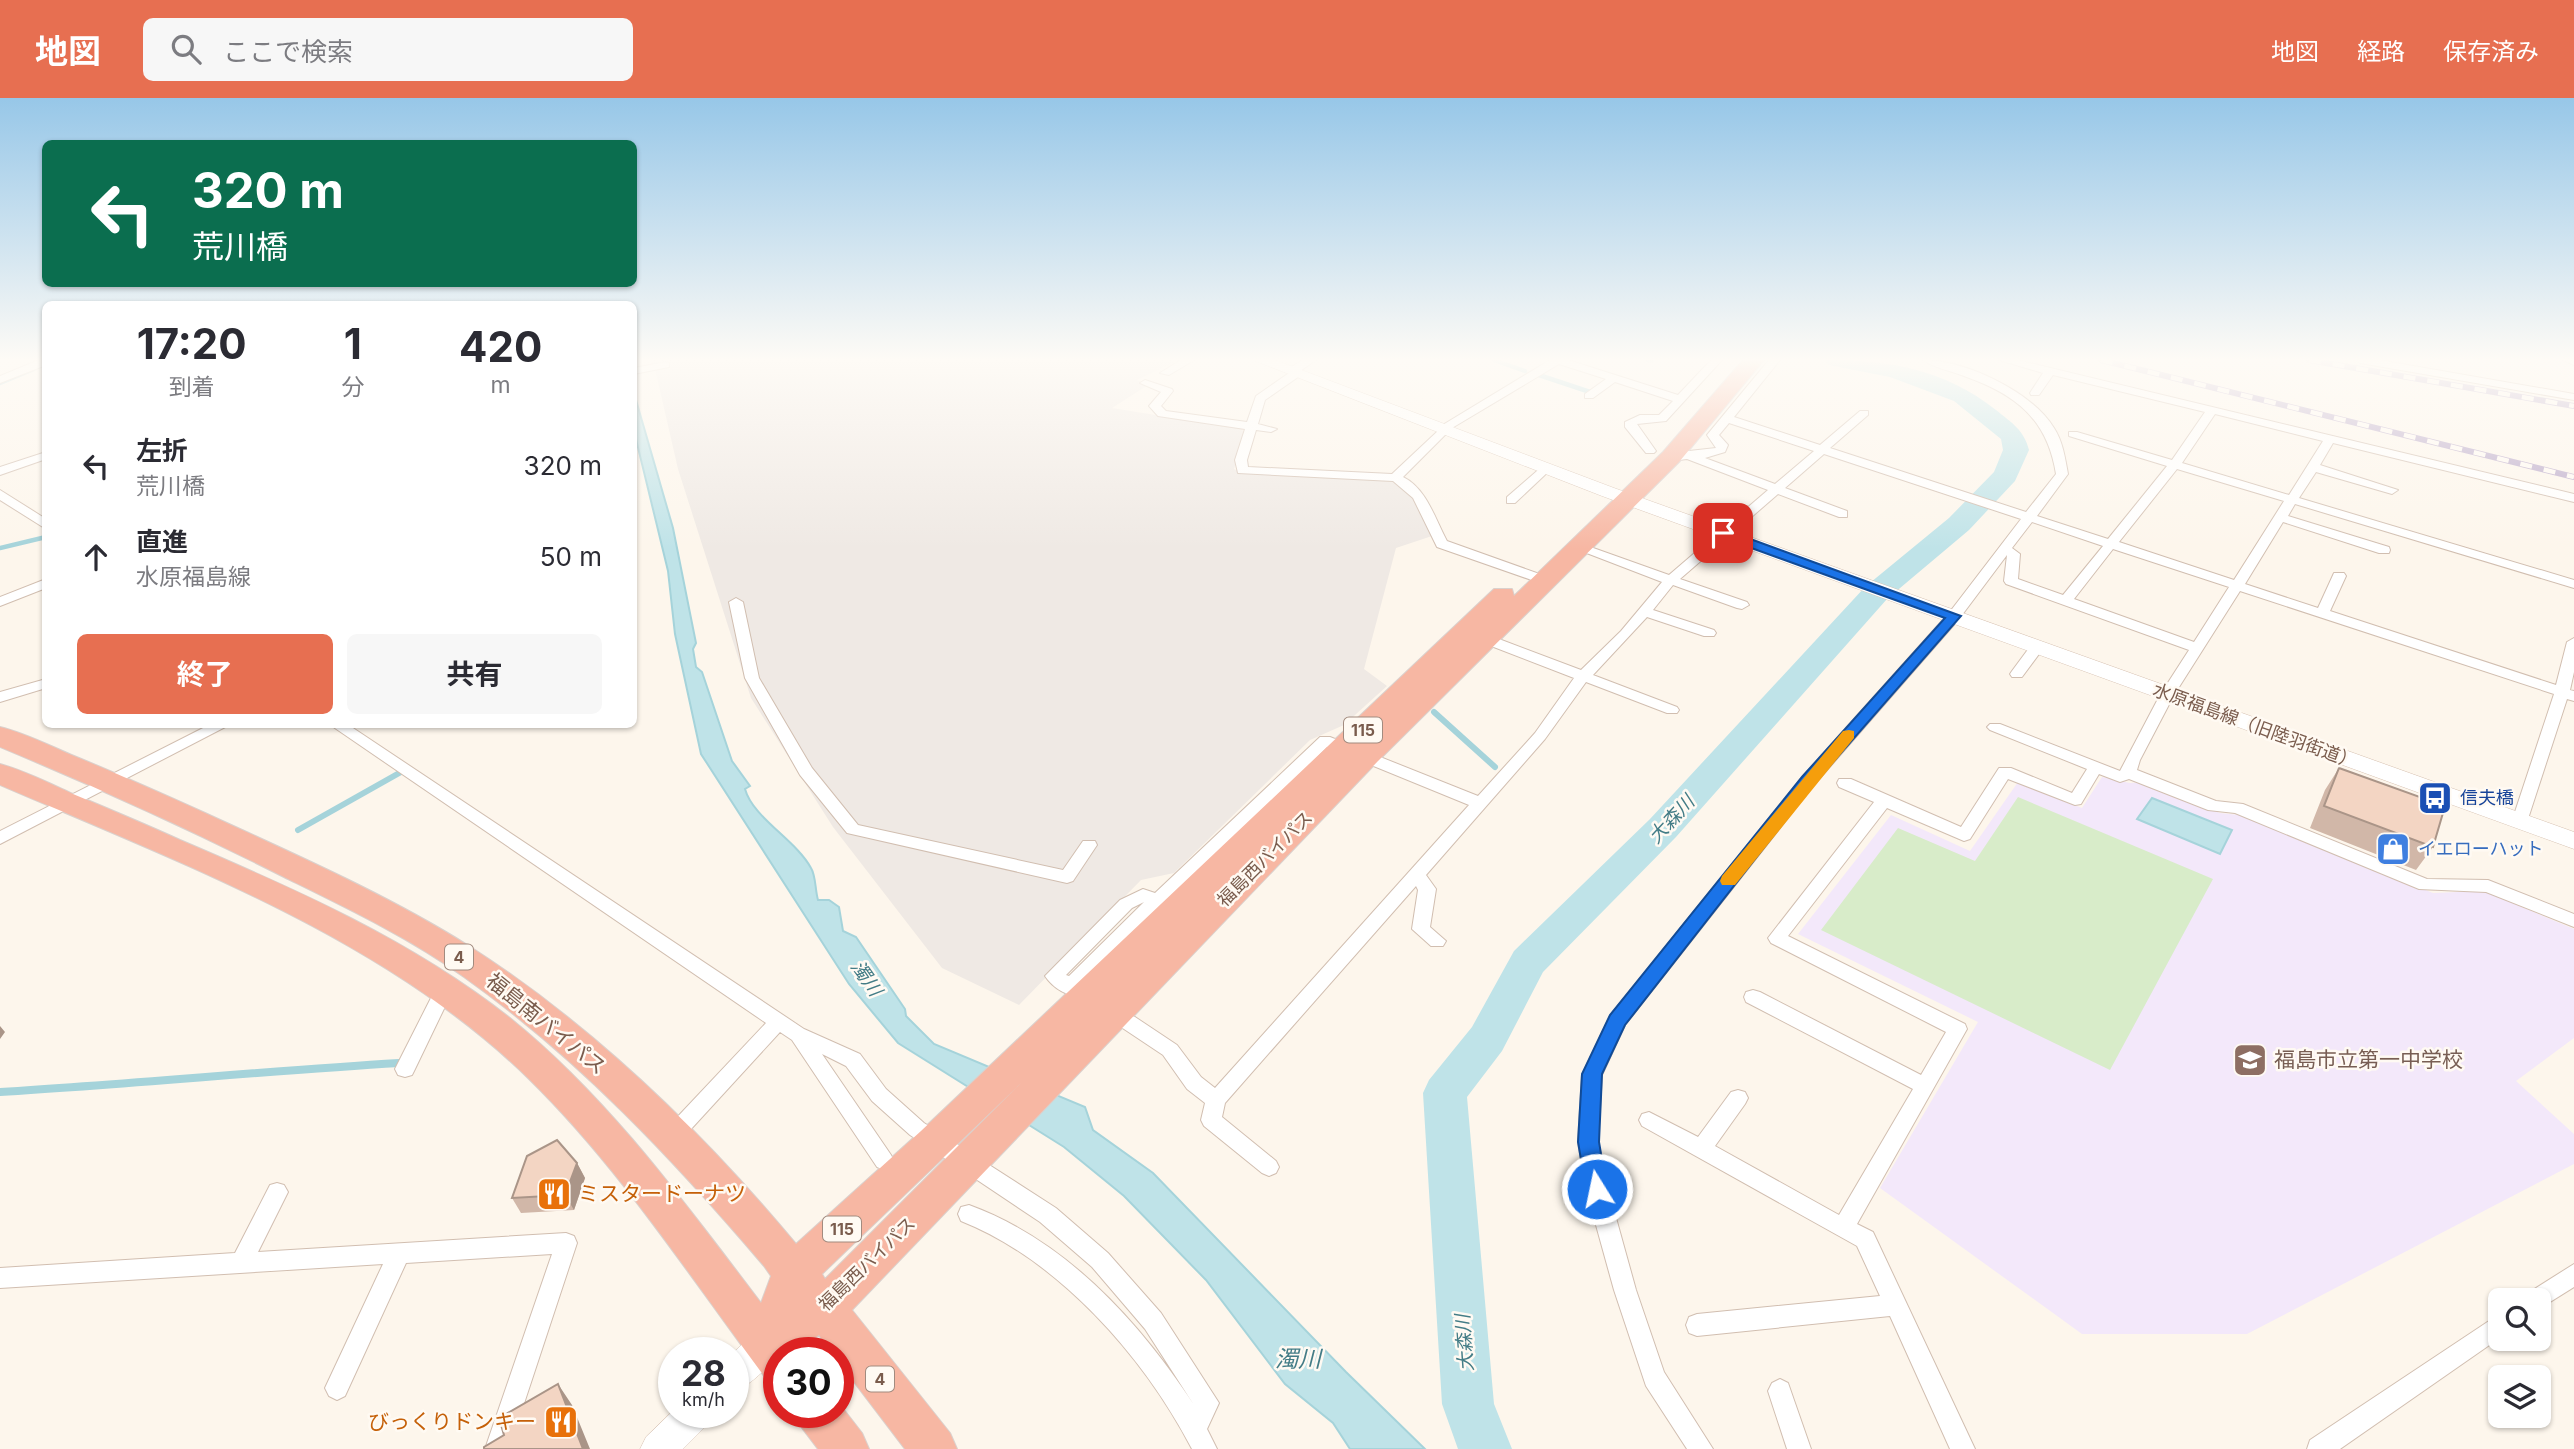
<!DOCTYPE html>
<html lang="ja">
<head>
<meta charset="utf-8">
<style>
  body { margin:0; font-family:Inter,"Noto Sans JP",sans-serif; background:#f7f7f7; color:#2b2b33; height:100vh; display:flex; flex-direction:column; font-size:26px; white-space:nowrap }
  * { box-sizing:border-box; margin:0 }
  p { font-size:23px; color:#7c7c81 }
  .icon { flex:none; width:38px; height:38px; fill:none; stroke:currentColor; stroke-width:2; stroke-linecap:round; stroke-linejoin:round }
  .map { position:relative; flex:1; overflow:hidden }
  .details { position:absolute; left:42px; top:203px; width:595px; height:427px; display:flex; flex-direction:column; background:#fff; border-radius:10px; box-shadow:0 2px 5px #0004 }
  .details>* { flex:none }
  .banner { position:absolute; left:42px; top:42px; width:595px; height:147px; border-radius:10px; box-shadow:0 2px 5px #0004; background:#0b6e4f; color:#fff; overflow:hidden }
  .tools { position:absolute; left:2488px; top:1190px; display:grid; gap:14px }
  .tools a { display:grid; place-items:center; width:63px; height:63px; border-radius:10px; background:#fff; box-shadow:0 2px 5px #0004; font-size:35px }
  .speed { position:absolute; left:658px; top:1239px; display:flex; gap:14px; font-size:35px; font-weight:700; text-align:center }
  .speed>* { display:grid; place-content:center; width:91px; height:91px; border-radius:50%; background:#fff; box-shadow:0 2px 5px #0004; line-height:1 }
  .speed small { font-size:18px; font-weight:400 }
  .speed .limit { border:10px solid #d22; background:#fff; color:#111 }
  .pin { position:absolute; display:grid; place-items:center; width:60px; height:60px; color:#fff; margin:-30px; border-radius:14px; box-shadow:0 4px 10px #0006 }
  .me { position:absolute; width:77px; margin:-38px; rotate:350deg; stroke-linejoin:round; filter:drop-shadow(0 0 5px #0008) }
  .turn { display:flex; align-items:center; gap:24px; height:147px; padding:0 35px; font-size:32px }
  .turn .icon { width:91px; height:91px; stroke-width:2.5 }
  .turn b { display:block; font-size:49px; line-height:60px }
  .eta { display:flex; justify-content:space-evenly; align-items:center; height:119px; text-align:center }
  .eta b { font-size:42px; font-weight:700; line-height:49px }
  .primary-button { display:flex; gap:14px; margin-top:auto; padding:14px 35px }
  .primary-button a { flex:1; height:80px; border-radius:10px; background:#e76f51; color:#fff; font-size:28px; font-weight:700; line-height:80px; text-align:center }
  .primary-button a+a { background:#f7f7f7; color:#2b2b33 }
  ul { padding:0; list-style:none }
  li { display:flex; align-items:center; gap:21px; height:91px; padding:0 35px }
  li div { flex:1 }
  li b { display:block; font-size:26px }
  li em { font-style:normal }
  header { display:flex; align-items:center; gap:42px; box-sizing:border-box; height:98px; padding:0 35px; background:#e76f51; color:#fff }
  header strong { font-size:33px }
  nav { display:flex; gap:38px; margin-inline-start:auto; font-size:24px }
  .search { width:490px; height:63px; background:#f7f7f7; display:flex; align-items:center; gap:18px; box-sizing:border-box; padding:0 24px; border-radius:10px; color:#7c7c81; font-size:26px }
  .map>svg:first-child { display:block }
  .industrial { fill:#efe9e4 }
  .education { fill:#f3e8fa }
  .green { fill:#d8ecc9 }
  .water { fill:#bfe3e8; stroke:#a5d3da; stroke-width:2 }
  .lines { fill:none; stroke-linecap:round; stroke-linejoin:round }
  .stream-far2 { stroke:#a5d3da; stroke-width:4.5 }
  .stream-far1 { stroke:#a5d3da; stroke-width:6 }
  .stream { stroke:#a5d3da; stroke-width:8 }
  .river { fill:#bfe3e8; fill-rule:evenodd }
  .street-casing { stroke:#d1beb0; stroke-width:2 }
  .secondary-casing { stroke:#d6c0b0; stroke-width:1 }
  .highway-casing { stroke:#dad1cd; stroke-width:2 }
  .street { fill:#fff; fill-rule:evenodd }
  .secondary { fill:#fff; fill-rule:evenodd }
  .highway { fill:#f7b7a3; fill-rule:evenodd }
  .rail-casing { stroke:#b9a8c9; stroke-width:6 }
  .rail { stroke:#fffaf3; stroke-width:4.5; stroke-dasharray:12; stroke-linecap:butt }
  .wall { fill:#d1b7a8 }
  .shaded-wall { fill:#aa9588 }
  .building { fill:#f3d5c3; stroke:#aa9588; stroke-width:2 }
  .route { fill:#1a73e8; stroke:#114b97; stroke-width:2 }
  .slow { fill:#f59e0b }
  .labels { text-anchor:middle; stroke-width:5; stroke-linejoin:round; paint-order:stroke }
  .shield { fill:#fffaf3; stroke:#a28b7f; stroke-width:2 }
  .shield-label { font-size:16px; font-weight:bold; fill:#7a5c4d }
  .street-label { font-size:18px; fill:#7a5c4d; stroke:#fffaf3 }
  .transit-label { font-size:18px; fill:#164399; stroke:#fffaf3; text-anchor:start }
  .shop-label { font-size:18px; fill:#366cbe; stroke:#fffaf3; text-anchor:start }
  .water-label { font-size:19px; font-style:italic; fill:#437c86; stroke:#fffaf3 }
  .near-street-label { font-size:21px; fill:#7a5c4d; stroke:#fffaf3 }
  .near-education-label { font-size:21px; fill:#785e54; stroke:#fffaf3; text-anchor:start }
  .near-food-label { font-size:21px; fill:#c56008; stroke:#fffaf3; text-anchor:start }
  .near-water-label { font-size:23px; font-style:italic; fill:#437c86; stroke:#fffaf3 }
</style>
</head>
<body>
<header>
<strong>地図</strong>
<div class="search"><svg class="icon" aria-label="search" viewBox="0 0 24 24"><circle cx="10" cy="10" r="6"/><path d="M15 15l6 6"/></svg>ここで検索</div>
<nav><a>地図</a><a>経路</a><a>保存済み</a></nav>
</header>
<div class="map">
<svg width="2574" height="1351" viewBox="0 0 2574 1351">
  <rect width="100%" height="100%" fill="#fdf6ec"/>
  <!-- industrial -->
  <path class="industrial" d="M653 262H1179L1137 282 1148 287 1112 310 1242 331 1245 337 1234 371 1242 375 1396 382 1414 399 1432 438 1396 450 1364 571 1387 588 1344 627 1310 642 1174 775 1141 782 1019 907 942 870 833 729 751 600 678 371Z"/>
  <!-- education -->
  <path class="education" d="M2102 679 2130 685 2143 684 2220 715 2239 717 2433 795 2484 793 2574 831V940L2516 983 2574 1036V1066L2247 1236H2082L1880 1090 1978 924 1798 836 1891 717 1970 753 2018 684 2082 710Z"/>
  <!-- green -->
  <path class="green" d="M2018 699 2213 781 2110 972 1821 832 1898 730 1975 763Z"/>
  <!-- water -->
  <path class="water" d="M634 295 673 430 696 545 693 551 696 569 702 574 732 663 750 688 745 691C753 720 796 742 811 770 816 778 815 792 818 802H829L839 809 843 833 856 839 905 911 906 918 934 946 1085 1009 1093 1032 1153 1075 1346 1274 1425 1351H1350L1333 1325 1285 1286 1206 1182 1124 1098 1064 1049 898 945 849 886 701 656 675 536 668 473 634 333Z
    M2152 700 2232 732 2220 756 2137 721Z"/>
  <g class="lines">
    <!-- stream-far2 -->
    <path class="stream-far2" d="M1494 262 1525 273
      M1648 262H1652
      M1539 277 1590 294
      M0 285 34 271
      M0 450 46 439"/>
    <!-- stream-far1 -->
    <path class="stream-far1" d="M1434 614 1495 669
      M298 732 401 674"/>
    <!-- stream -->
    <path class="stream" d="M0 994C133 986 266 973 399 965"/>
    <!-- river -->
    <path class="river" d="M1825 262C1890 262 1944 271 1996 312 2012 325 2024 332 2029 352L2015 383 1969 432 1887 501 1676 739 1543 874 1502 953 1467 999 1494 1306 1512 1351H1458L1442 1306 1423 995 1429 982 1472 929 1514 853 1650 721 1865 489 1949 420 1994 374 2003 352 2001 341 1954 303 1890 279 1829 267Z"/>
    <!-- street casing -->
    <g class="street-casing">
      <path id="street" d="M39 262H46V267L0 285V278Z
        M1181 262H1194L1169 277 1160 275Z
        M1303 262H1316L1300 273 1301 277 1265 302 1258 326 1277 331 1271 334 1256 332 1247 362 1248 369 1392 376 1440 331 1441 328 1550 262H1568L1678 297 1711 262H1722L1666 323 1637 326 1656 353 1654 355H1646L1625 329V324L1640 317H1659L1673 303 1615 284 1593 300H1585V296L1606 281 1559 266 1452 330 1403 379C1427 391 1435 421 1447 443L1548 479 1550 482 1543 486 1437 449 1413 400 1393 383 1238 375 1235 362 1245 331 1158 318 1149 308 1161 294 1140 285 1145 282 1172 291 1173 293 1161 308 1166 313 1247 324 1256 298 1289 275 1288 271Z
        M1769 262H1780L1734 319 1820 347 1860 313H1868V317L1830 350 2026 414 2056 376C2047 320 2015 296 1964 278 1951 273 1934 270 1923 262 1965 262 2031 293 2054 330 2063 344 2065 360 2068 376L2037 418 2108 441 2167 368 2069 338V334H2077L2172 362 2205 314 2053 277 2039 297H2031L2030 295 2043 275 1999 262H2017L2574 396V404L2333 345 2320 367 2398 392 2392 396 2316 374 2299 400 2574 482V490L2295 406 2288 418 2389 449 2390 452 2389 455H2379L2283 424 2245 486 2318 510 2334 475H2344L2346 478 2330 513 2556 587 2567 544 2574 540V574L2570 592 2574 593V603L2567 601 2526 727H2514L2512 723 2554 596 2240 493 2174 597 2140 662 2137 672 2216 703 2243 706 2427 781 2488 782 2574 816V829L2486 794 2419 791 2235 715 2208 712 2129 681 2120 684 2099 676 2081 706 2075 707 2008 681 1970 741 1964 743 1887 710 1788 838 1965 926 1967 931 1857 1126 1873 1134 1975 1351H1950L1890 1218 1697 1238 1689 1235 1686 1227 1689 1219 1697 1216 1880 1198 1857 1148 1642 1028 1639 1022 1642 1016 1649 1014 1698 1039 1731 994 1738 992 1745 994 1748 1000 1745 1006 1715 1048 1839 1117 1913 991 1746 904 1744 899 1746 894 1753 892 1760 894 1921 977 1946 934 1771 845 1768 840 1874 704 1839 689 1837 685 1839 681H1851L1961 729 1999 670H2011L2072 695 2087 671 1990 632 1987 629 1990 626H2000L2120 673 2160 597 2189 552 2006 486 2004 483 2007 457 1959 521 1814 687 1625 927 1602 977 1598 1044 1608 1091 1636 1192 1664 1274 1713 1351H1687L1646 1288 1614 1192 1586 1091 1578 1044 1582 977 1610 918 1802 679 1949 515 2021 421 1824 356 1785 390 1847 413V419H1839L1778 396 1680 481 1747 504 1749 507 1742 511 1737 510 1673 487 1653 512 1714 532 1716 535 1714 538H1704L1647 519 1593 577 1677 609 1679 612 1677 615H1667L1586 584 1545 641 1426 777 1436 791 1430 829 1446 843 1443 848H1431L1412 831 1418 792 1416 788 1225 1005 1222 1019 1276 1063 1279 1069 1276 1075 1269 1078 1262 1075 1204 1028 1201 1022 1205 1005 1187 991 1163 957 1121 929 1119 924 1121 919 1128 917 1135 919 1177 947 1201 979 1215 990 1469 707 1327 649 1166 808 1083 887 1085 892 1083 897C1069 901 1052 889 1045 878L1120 802 1143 791 1155 795 1320 639H1330L1478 698 1535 635 1574 580 1473 541 1471 538 1478 534 1483 535 1581 572 1621 533 1662 484 1571 449 1572 446H1582L1669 477 1768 392 1687 361 1671 363 1665 359 1671 355 1716 350 1707 337ZM2215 316 2323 343 2289 397 2182 365ZM1729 325 1814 353 1775 386 1705 360 1725 354 1728 347 1719 337ZM2177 371 2284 403 2234 482 2119 444ZM2032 424 2103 448 2063 497 2018 481 2020 456 2012 450ZM2113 451 2229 489 2194 544 2074 501ZM1144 804 1069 878 1066 877 1132 810Z
        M2355 262H2379L2574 296V302L2360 265Z
        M2563 262H2574V267Z
        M665 264 669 265V269L634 276V270Z
        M46 354V361L0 377V369Z
        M1545 366 1551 370 1549 373 1515 405H1507V399Z
        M0 392 46 421V431L0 402Z
        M46 481V490L0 508V499Z
        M736 500 743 504 759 580 812 670 858 727 1063 772 1083 743H1095L1097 747 1073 783 1067 785 847 735 800 677 745 580 729 504Z
        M2037 545 2044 549 2042 552 2022 579H2012L2010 576 2012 573 2032 546Z
        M46 581V590L0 604V594Z
        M211 626H231L0 746V733Z
        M329 626H347L804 931 860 956 886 991 924 1025 1056 1110 1108 1155 1161 1215 1219 1305 1207 1331 1217 1351H1192C1144 1259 1059 1162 961 1123L958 1116 961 1109 969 1107C1065 1142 1139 1223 1194 1307L1145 1231 1092 1169 1040 1124 910 1037 872 1003 846 968 822 956 891 1057 894 1063 891 1069 884 1072 877 1069 792 942 780 934 681 1042 674 1045 667 1042 664 1036 667 1030 766 925Z
        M444 885 451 887 453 892 415 971 412 977 405 979 398 977 395 971 435 892 437 887Z
        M277 1085 284 1087 288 1094 258 1154 566 1135 574 1138 577 1145 509 1351H485L552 1156 406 1165 345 1298 337 1302 329 1298 325 1290 383 1166 0 1190V1170L235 1155 270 1087Z
        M2574 1166V1189L2539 1211V1202H2525L2528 1195Z
        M2501 1215V1239L2340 1351H2307L2310 1342Z
        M1780 1281 1788 1285 1811 1351H1787L1768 1293 1772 1285Z"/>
    </g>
    <!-- secondary casing -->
    <g class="secondary-casing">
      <path id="secondary" d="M1253 262H1275L1614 390 2574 734V751L1602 398Z
        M766 1230 778 1235 783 1246C774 1265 753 1286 733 1294V1255L754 1235Z
        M674 1312V1314H713L708 1326 683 1351H640L646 1339Z"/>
    </g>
    <!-- highway casing -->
    <g class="highway-casing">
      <path id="highway" d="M1743 262H1764L1679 364 1378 663 852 1212 950 1335 957 1351H905L838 1263V1255H832L819 1237 796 1252 797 1255H779V1284L764 1278C688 1176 619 1069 528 980 386 841 181 765 0 687V666C25 673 49 685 73 696 109 711 145 726 180 742 295 791 411 842 510 920 609 1000 684 1104 761 1205L771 1178 764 1168C673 1061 578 960 464 879 408 839 345 809 284 779 191 732 96 689 0 649V629C25 635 50 648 74 658 118 676 161 695 205 715 294 756 386 796 469 848 593 928 702 1033 796 1146L921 1033 1494 491H1512L1514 498 1663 354ZM1021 985 825 1181 822 1176Z
        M838 1304 862 1335 869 1351H818L802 1330 796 1314H838Z"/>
    </g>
    <!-- street -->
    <use href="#street" class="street"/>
    <!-- secondary -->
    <use href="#secondary" class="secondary"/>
    <!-- highway -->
    <use href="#highway" class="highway"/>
    <!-- rail casing -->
    <g class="rail-casing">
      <path id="rail" d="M2101 262 2574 379
        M2309 262 2574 308"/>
    </g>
    <!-- rail -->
    <use href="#rail" class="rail"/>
  </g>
  <!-- wall -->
  <path class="wall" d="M2339 670 2433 749 2416 772 2310 730 2325 692Z
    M577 1065 585 1080 574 1112 521 1115 512 1100Z"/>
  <!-- shaded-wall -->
  <path class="shaded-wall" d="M0 928 5 934 0 941Z
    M577 1065 585 1080 574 1112 565 1097Z
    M558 1286 572 1307 590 1351H583Z"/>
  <!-- building -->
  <path class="building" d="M2339 670 2445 708 2433 749 2324 708Z
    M557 1042 577 1065 565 1097 512 1100 527 1058Z
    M558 1286 583 1351H484V1349L504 1337 499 1320Z"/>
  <!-- sky -->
  <linearGradient id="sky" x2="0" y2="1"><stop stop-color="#97c7e8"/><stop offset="0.58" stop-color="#fefbf6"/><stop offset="1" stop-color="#fefbf6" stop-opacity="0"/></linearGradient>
  <rect width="2574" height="451" fill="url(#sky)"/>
  <!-- route -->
  <path class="route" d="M1723 431 1961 518 1813 687 1625 927 1602 976 1599 1044 1607 1091 1604 1098 1597 1101 1589 1098 1586 1091 1578 1044 1582 976 1610 917 1802 679 1945 520 1718 438 1716 435Z"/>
  <!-- slow -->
  <path class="slow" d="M1849 632 1854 633V640L1735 787H1722L1720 783 1722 778 1843 633Z"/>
  <!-- icons -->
  <defs>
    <g id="bus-square" transform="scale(1.75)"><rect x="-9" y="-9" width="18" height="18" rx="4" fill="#1a4fb4" stroke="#fffaf3"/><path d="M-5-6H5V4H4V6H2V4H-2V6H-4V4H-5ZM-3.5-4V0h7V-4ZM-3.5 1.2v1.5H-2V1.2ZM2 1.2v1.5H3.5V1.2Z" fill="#fff"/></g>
    <g id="shop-square" transform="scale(1.75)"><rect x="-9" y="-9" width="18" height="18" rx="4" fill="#3f7fe0" stroke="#fffaf3"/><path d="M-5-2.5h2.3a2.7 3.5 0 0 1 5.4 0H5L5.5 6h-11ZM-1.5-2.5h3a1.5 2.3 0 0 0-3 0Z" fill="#fff"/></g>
    <g id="school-square" transform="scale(1.75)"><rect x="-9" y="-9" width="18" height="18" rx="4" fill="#8d6e63" stroke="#fffaf3"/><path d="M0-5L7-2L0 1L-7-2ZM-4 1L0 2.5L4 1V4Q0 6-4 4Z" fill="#fff"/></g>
    <g id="restaurant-square" transform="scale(1.75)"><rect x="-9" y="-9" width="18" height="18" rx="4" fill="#e8710a" stroke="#fffaf3"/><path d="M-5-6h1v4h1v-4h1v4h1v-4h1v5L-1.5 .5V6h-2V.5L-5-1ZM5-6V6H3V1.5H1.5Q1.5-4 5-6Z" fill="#fff"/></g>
  </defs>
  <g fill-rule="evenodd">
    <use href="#bus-square" x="2435" y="700"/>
    <use href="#shop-square" x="2393" y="751"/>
    <use href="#school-square" x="2250" y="962"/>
    <use href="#restaurant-square" x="554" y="1096"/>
    <use href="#restaurant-square" x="561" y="1324"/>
  </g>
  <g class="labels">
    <!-- shield labels -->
    <g class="shield">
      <rect x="1344" y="619.5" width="38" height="25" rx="5"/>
      <rect x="445" y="846.5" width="28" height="25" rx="5"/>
      <rect x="823" y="1118.5" width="38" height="25" rx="5"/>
      <rect x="866" y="1268.5" width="28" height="25" rx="5"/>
    </g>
    <g class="shield-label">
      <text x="1363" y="638">115</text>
      <text x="459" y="865">4</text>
      <text x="842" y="1137">115</text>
      <text x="880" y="1287">4</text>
    </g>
    <!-- street labels -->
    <g class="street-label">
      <text transform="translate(2255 628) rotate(20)" y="6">水原福島線（旧陸羽街道）</text>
      <text transform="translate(1265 761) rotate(-45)" y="6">福島西バイパス</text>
      <text transform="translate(867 1166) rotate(-44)" y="6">福島西バイパス</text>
    </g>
    <!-- transit labels -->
    <g class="transit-label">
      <text x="2460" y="706">信夫橋</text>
    </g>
    <!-- shop labels -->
    <g class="shop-label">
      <text x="2418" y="757">イエローハット</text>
    </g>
    <!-- water labels -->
    <g class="water-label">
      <text transform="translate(1671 721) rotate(-47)" y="7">大森川</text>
      <text transform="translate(867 880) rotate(55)" y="7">濁川</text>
      <text transform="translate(1464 1245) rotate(-94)" y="7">大森川</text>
    </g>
    <!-- near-street labels -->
    <g class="near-street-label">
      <text transform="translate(546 926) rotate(39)" y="7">福島南バイパス</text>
    </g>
    <!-- near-education labels -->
    <g class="near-education-label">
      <text x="2274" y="969">福島市立第一中学校</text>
    </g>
    <!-- near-food labels -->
    <g class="near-food-label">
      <text x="578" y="1103">ミスタードーナツ</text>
      <text x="536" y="1331" text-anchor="end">びっくりドンキー</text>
    </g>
    <!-- near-water labels -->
    <g class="near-water-label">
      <text x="1298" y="1269">濁川</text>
    </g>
  </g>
</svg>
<div class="tools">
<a><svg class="icon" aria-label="search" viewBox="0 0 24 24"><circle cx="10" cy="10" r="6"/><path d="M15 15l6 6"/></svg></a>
<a><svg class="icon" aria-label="layers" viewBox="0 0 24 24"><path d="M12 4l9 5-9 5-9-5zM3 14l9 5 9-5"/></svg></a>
</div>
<div class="speed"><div>28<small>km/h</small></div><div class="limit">30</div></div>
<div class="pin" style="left:1723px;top:435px;background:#d93025"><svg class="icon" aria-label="arrive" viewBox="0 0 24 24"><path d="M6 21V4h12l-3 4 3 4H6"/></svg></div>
<svg class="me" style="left:1597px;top:1091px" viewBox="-20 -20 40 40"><circle r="17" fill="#1a73e8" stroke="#fff" stroke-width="3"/><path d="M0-11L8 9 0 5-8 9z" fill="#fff"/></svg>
<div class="banner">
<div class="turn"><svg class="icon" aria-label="left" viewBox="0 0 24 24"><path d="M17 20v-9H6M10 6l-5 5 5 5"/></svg><div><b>320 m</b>荒川橋</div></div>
</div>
<section class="details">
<div class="eta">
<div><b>17:20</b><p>到着</p></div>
<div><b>1</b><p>分</p></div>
<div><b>420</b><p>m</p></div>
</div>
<ul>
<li><svg class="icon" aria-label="left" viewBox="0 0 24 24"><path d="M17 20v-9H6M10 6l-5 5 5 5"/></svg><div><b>左折</b><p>荒川橋</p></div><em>320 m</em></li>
<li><svg class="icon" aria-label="ahead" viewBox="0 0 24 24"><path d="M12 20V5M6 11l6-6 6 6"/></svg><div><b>直進</b><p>水原福島線</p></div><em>50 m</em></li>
</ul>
<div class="primary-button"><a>終了</a><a>共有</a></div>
</section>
</div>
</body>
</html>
